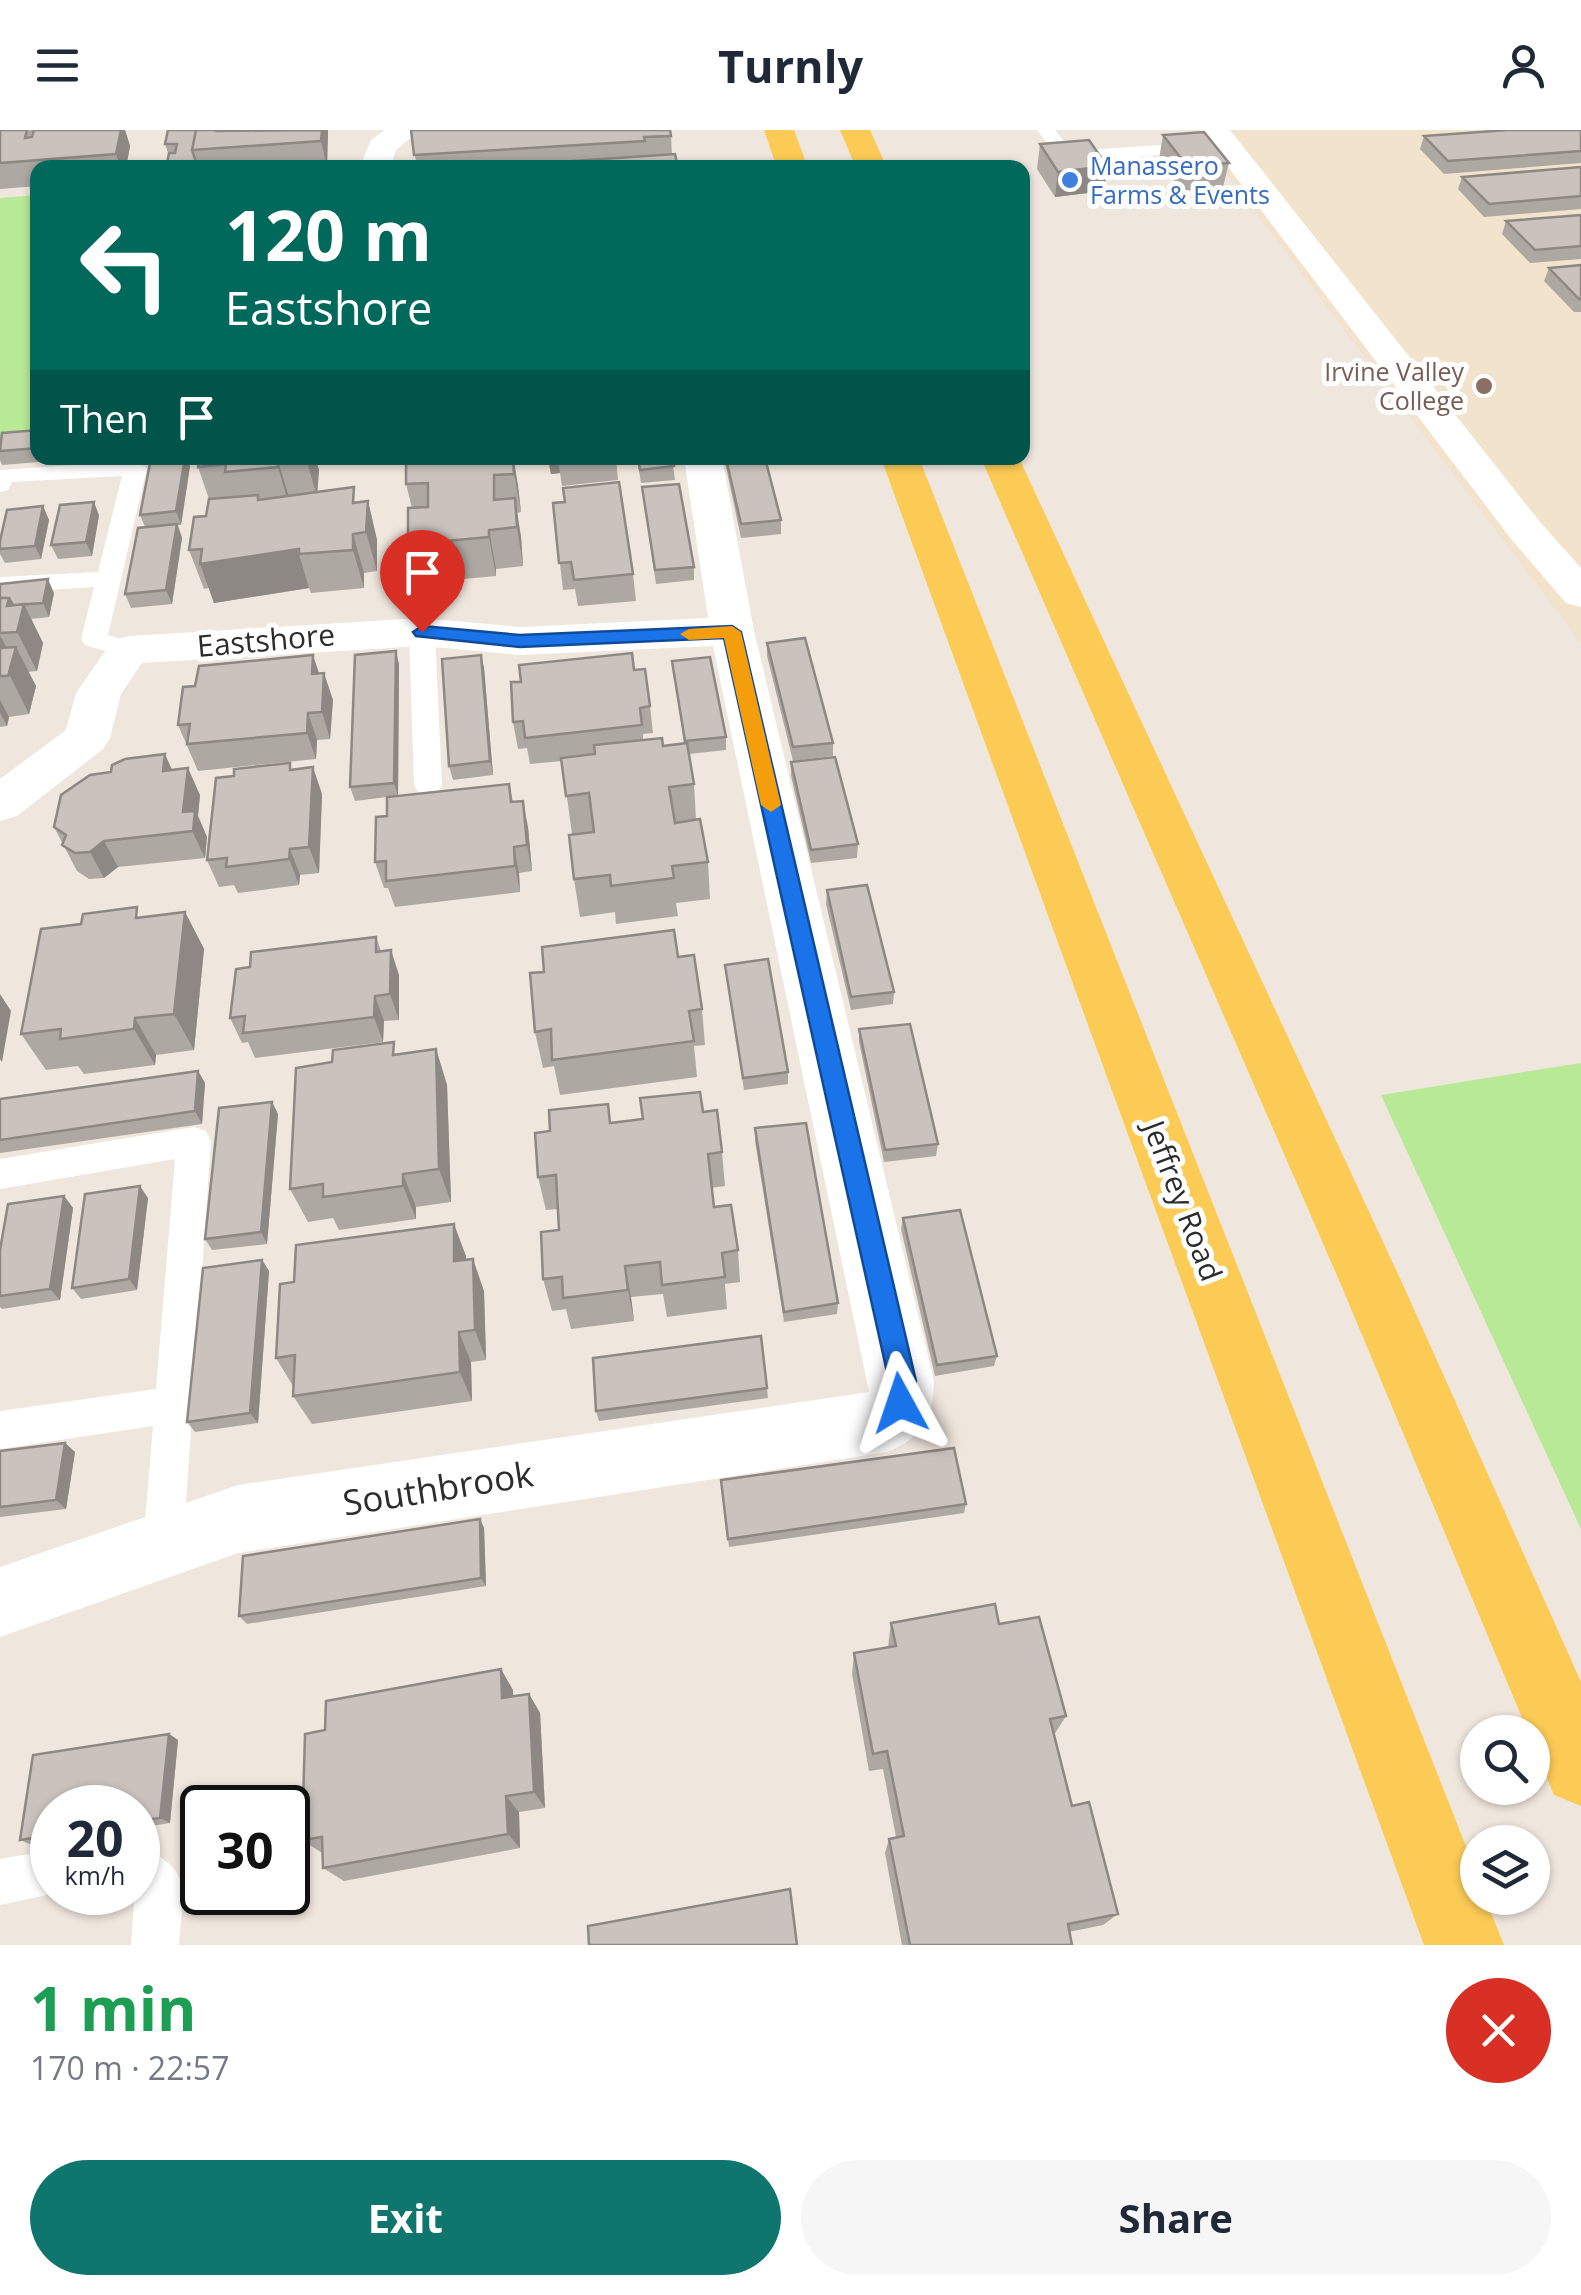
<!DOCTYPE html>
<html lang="en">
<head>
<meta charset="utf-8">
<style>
  body { margin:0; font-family:"Open Sans",sans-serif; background:#f6f6f7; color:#1f2937; height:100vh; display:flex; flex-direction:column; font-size:38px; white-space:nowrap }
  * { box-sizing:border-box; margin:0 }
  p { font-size:32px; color:#747a83 }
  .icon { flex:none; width:55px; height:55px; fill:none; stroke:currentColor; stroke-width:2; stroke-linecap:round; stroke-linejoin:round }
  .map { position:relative; height:1815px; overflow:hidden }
  .panel { display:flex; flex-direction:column; background:#fff; flex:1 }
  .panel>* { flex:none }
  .guide { position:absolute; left:30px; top:30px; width:1000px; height:305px; border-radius:20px; box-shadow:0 2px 8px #0004; background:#00695c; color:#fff; overflow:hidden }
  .buttons { position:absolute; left:1460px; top:1585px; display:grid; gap:20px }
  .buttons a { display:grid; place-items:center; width:90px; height:90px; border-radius:50%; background:#fff; box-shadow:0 2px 8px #0004; font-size:50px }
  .speed { position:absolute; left:30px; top:1655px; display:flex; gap:20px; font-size:50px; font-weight:700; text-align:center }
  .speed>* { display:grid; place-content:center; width:130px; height:130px; border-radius:50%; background:#fff; box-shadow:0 2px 8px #0004; line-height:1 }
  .speed small { font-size:25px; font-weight:400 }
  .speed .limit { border:5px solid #111; border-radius:15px; background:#fff; color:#111 }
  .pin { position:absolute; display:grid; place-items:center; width:85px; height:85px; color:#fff; margin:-102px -42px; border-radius:50% 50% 50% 0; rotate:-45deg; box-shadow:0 0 10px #0007 }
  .pin .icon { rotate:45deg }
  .me { position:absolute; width:110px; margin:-55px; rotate:355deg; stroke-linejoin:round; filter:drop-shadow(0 0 8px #0008) }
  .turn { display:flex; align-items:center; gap:35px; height:210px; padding:0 30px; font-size:45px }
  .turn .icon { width:130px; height:130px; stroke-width:2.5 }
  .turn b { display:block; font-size:70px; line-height:85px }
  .then { display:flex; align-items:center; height:95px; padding:0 30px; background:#0003; gap:20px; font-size:38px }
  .round { display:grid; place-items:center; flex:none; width:105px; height:105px; border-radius:52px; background:#f6f6f7 }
  .summary { display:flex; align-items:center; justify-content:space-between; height:170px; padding:0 30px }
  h1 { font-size:60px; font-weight:700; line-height:75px; color:#1e9e55 }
  .button { display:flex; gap:20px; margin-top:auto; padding:20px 30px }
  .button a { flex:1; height:115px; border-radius:60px; background:#0f766e; color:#fff; font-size:40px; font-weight:700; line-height:115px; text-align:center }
  .button a+a { background:#f6f6f7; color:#1f2937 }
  header { display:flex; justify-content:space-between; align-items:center; height:130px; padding:0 30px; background:#fff; font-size:45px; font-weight:700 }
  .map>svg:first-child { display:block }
  .education { fill:#f1e3cc }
  .green { fill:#b7e996 }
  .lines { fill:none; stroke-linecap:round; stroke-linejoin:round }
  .lane { fill:#fff; fill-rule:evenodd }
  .street { fill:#fff; fill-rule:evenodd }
  .primary { fill:#fbcb56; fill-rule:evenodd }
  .wall { fill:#aea8a3 }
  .shaded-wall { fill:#8d8884 }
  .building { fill:#cac3bd; stroke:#8d8884; stroke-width:2.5 }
  .route { fill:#1a73e8; stroke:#114b97; stroke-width:2.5 }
  .slow { fill:#f59e0b }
  .shop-dot { fill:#3f7fe0; stroke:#fff; stroke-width:4 }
  .education-dot { fill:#8d6e63; stroke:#fff; stroke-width:4 }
  .labels { text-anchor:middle; stroke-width:10; stroke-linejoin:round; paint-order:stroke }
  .far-shop-label { font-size:25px; fill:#366cbe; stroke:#fff; text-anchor:start }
  .far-education-label { font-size:25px; fill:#785e54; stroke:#fff; text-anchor:end }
  .street-label { font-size:30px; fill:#2c2c2c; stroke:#fff }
  .near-street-label { font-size:35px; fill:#2c2c2c; stroke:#fff }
</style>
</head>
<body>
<header><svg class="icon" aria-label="menu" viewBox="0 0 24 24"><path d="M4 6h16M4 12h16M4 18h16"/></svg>Turnly<svg class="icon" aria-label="person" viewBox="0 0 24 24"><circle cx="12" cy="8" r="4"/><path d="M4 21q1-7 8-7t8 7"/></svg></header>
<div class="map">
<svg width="1581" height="1815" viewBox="0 0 1581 1815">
  <rect width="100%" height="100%" fill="#efe6dd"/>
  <!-- education -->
  <path class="education" d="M1193 0H1581V513Z"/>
  <!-- green -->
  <path class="green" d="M37 65V312L0 315V68Z
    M1581 933V1399L1381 965Z"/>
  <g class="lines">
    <!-- lane -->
    <path class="lane" d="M1037 0H1055L1072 21 1203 12 1212 17 1203 22 1067 32 1061 31Z
      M135 331 147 338 108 505 138 514 142 520 129 528 85 515 81 509 94 457 0 463V447L98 442 122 346 12 352 8 360 0 362V340Z
      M422 494 435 502 442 655 438 662H418L414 655 409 502Z
      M194 997 206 1001 211 1011 183 1416 177 1430 163 1436 149 1430 143 1416 153 1296 0 1319V1281L156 1259 175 1029 0 1059V1029Z
      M138 1716C196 1740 182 1761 179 1815H131Z
      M52 1720V1762H61L0 1775V1729Z"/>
    <!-- street -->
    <path class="street" d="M385 0H420L396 20 390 38H359L371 10Z
      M1200 0H1230L1540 392 1581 438V477L1566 473 1512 410Z
      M684 328H722L754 501 934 1251C933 1288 922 1308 887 1322L238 1423 0 1507V1437L238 1355 869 1262 713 516 520 525 422 516 142 533 121 564 110 608 103 619 17 686 0 691V649L66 600 76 563 113 510 129 506 422 488 520 497 708 488Z"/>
    <!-- primary -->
    <path class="primary" d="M764 0H794L808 38H777Z
      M840 0H870L887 38H856Z
      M881 328H919L1478 1747V1768H1485L1504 1815H1424Z
      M981 328H1019L1404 1157 1581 1552V1676L1554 1665 1532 1612V1602H1528L1342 1157Z"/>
  </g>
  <!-- wall -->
  <path class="wall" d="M0 0H125L130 16 126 38H38V56L0 59Z
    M168 0H328L327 36 302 38H168L169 26 165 14Z
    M411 0 671 6 672 25 678 38H417Z
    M1581 0V33L1444 44 1420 19 1424 6Z
    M1163 5 1229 33 1223 57 1182 61 1159 29Z
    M1040 14 1104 61 1055 67 1037 39Z
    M1581 37V79L1484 87 1458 59 1462 47Z
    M1581 85V129L1530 133 1502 104 1506 91Z
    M1581 135V182H1574L1544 151 1549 138Z
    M38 300V328H90L2 335 0 330V308Z
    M199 328H315L319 340 317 362 358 372 368 371 377 410V441L364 443V458L311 463 309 458 214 473 209 458 204 459 189 420 206 386 209 369 198 337Z
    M514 328 521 382 517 383 521 407 523 436 496 439V446L443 451 442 444 417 446 408 407 412 378 406 354Z
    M548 328H616L618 350 562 356 560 343 551 344Z
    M637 328H672L675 350 641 353Z
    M724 328H765L781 390V404L741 408Z
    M190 336 181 395H178L182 408 172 474 131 478 125 464 145 397 140 385Z
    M642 357 694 437V450L656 454Z
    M553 373 633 444 636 471 578 476 575 459 563 460Z
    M43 376 49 390 41 429 5 433 0 424V411Z
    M99 385 92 426 58 429 51 415Z
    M0 454 54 463 49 487 31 489 43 513 37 541 28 542 36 556 29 584 9 587 7 596 0 597Z
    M767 513 833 613V626L793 631 767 526Z
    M396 521 399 535 398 666 509 654 513 672 528 697 532 741 519 743 520 762 395 777 388 758H384L375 732 387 686V667L355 671 350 657Z
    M481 525 484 538 493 645 453 650 449 636Z
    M672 531 726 607V620L689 624 694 654 696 690 708 732 710 769 676 773 678 786 616 794 615 782 580 787 574 749 572 704 562 631 530 634 527 618 518 619 513 592 634 540 650 576 653 603 643 604V610L663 616 684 613Z
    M319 544 333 570 330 609 317 610 316 629 198 641 178 595Z
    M791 632 858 714 857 728 811 733 791 646Z
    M172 640 200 665 198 686 207 707 205 728 118 737 104 748 89 749 77 741 54 697Z
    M293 640 322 664 319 743 300 745 299 755 238 763 234 755 219 757 207 730Z
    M827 760 894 862 893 874 851 880 826 774Z
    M185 782 204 819 194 920 156 925 155 935 84 944 78 936 46 940 21 904 142 787Z
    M376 807 381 821 399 845V890L384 891 383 912 255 928 248 912 242 913 230 888 250 837Z
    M678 827 702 879 705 915 694 916 697 947 560 965 554 936 543 938 535 902Z
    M725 835 788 942V954L744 960Z
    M859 899 938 1014 936 1026 884 1032 859 912Z
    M436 919 447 955 451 1072 416 1077V1089L339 1100 333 1088 308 1092 290 1059 398 924Z
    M198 941 205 953 202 994 0 1023V969Z
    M272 972 278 984 267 1114 212 1120 205 1109Z
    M703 982 722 1022 725 1056 711 1058 714 1077 738 1120 740 1152 725 1154 727 1179 667 1187 663 1164 631 1167 634 1191 571 1199 566 1179 552 1181 543 1149 559 1100 558 1079 546 1080 538 1047 550 1001Z
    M755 998 838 1173 837 1184 784 1192 755 1011Z
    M64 1066 73 1078 60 1170 2 1179 0 1177V1120Z
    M148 1068 137 1160 81 1169 72 1158Z
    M903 1088 997 1226 994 1236 935 1246 901 1099Z
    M466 1126V1130L484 1161 486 1230 471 1232 472 1271 312 1294 293 1266V1256L276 1228Z
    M262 1130 269 1141 258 1293 195 1302 187 1292Z
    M767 1258 768 1268 599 1291 596 1281Z
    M65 1313 75 1322 66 1379 0 1387V1321Z
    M721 1350 966 1374 964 1383 729 1417Z
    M480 1389 484 1398 486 1456 247 1494 239 1486Z
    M891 1493 999 1494 1066 1586 1054 1605 1072 1676 1118 1784 1103 1795 1069 1802 1072 1815H902L885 1723 889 1709 896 1707 883 1639 869 1641 852 1544 854 1523 888 1517Z
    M513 1560V1566L529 1564 540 1583 545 1678 519 1682 520 1718 344 1751 323 1738 322 1723 302 1710Z
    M169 1604 178 1610 170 1693 138 1698V1678H52V1712L32 1715 20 1710 33 1625Z"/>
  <!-- shaded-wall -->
  <path class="shaded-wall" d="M121 0H125L130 16 126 38H121L116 24Z
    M322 0H328V3L327 36 321 11Z
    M1107 36 1104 61 1055 67 1058 42Z
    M185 328H187L190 336 181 395 176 381Z
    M306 328H315L319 340 317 367Z
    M513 328 518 355 521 382 514 344Z
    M548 328H558L560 343 551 344Z
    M278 331 290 370 289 376 278 337Z
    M515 368 521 407 523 436 517 397Z
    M368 371 377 410V441L366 402Z
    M94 372 99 385 92 426 86 412Z
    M43 376 49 390 41 429 35 416Z
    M177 394 182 408 172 474 166 460Z
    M489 400 496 439V446L489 407Z
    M353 404 364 443V458L353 420Z
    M299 419V424L309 458 214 473 200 434Z
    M48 449 54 463 49 487 43 473Z
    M9 468 24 474 43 513 37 541 17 502 7 476Z
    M0 505 12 529 16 517 36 556 29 584 0 526Z
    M396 521 399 535 398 666 394 653Z
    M313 525 322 552 312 544Z
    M481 525 484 538 493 645 490 631Z
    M324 543 333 570 330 609 322 582Z
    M0 570 9 587 7 596 0 583Z
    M308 583 317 610 316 629 307 603Z
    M165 624 177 651 163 641Z
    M313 637 322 664 319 743 309 717Z
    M188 638 200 665 198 686 207 707 205 728 183 682Z
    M523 671 528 697 532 741 527 715Z
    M104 711 118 737 104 748 90 722Z
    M514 717 519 743 520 762 515 736Z
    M290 719 300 745 299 755 289 729Z
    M185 782 204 819 194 920 174 884Z
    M391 820 399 845V890L390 864Z
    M0 864 11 881 2 932 0 929Z
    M375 866 384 891 383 912 374 887Z
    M135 888 156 925 155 935 134 899Z
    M436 919 447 955 451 1072 439 1039Z
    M198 941 205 953 202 994 195 981Z
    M272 972 278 984 267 1114 261 1102Z
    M403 1044 416 1077V1089L403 1056Z
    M140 1056 148 1068 137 1160 129 1149Z
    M64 1066 73 1078 60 1170 50 1159Z
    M454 1094 466 1126V1163L454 1131Z
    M473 1129 484 1161 486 1230 475 1200Z
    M262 1130 269 1141 258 1293 250 1283Z
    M625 1136 631 1167 634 1191 628 1160Z
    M459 1202 471 1232 472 1271 460 1242Z
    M65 1313 75 1322 66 1379 56 1370Z
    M480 1389 484 1398 486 1456 481 1448Z
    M501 1539 513 1560 514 1587 502 1568Z
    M529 1564 540 1583 545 1678 534 1662Z
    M169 1604 178 1610 170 1693 160 1688Z
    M506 1666 519 1682 520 1718 508 1704Z"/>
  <!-- building -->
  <path class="building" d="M0 0H27L25 8 32 7 34 0H121L116 24 0 33Z
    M168 0H196L192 20 196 32 167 34 169 23H175L177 14H165Z
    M196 0H216V1L322 0 321 11 192 20Z
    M411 0H670L671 6 644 7 645 11 414 25Z
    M1508 0H1581V21L1448 31 1424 6Z
    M1204 2 1229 33 1187 36 1163 5Z
    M1089 10 1107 36 1058 42 1040 14Z
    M675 24 678 38H470Z
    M1581 37V66L1489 74 1462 47Z
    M1581 85V116L1535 120 1506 91Z
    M1581 135V169H1579L1549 138Z
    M38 300V318L0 321 2 303Z
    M151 328H185L176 381 140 385Z
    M199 328H306L278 331V337L225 342 226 334 198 337Z
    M406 328H513L514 344 494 345V370L515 368 517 397 489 400V407L435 412 434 405 408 407V378L428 377V353L406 354Z
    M638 328H672L674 336 640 340Z
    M726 328H765L781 390 741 394Z
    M619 352 633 444 574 450 571 432 559 433 553 373 565 372 563 358Z
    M679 354 694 437 655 440 642 357Z
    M354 357 353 373 368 371 366 402 353 404V420L299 424V419L200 434 202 419 189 420 194 387 206 386 209 369 258 365V370Z
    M94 372 86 412 51 415 60 375Z
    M43 376 35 416 0 419V411L7 380Z
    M177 394 166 460 125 464 138 398Z
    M48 449 43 473 13 475 9 468H0V454Z
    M0 468H9L7 476 24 474 17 502 0 503Z
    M805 508 833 613 793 617 767 513Z
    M16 517 8 546H0V518Z
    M396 521 394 653 350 657 355 525Z
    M632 523 634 540 645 539 650 576 640 578 642 595 525 608 523 591 513 592 511 552H521L519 535Z
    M313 525 312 544 324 543 322 582 308 583 307 603 187 614 190 594 178 595 183 557 195 556 199 536Z
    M481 525 490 631 449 636 442 529Z
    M710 527 726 607 685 611 672 531Z
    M662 608 663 616 687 613 694 654 669 657 675 693 700 689 708 732 672 736 674 748 611 756 610 745 574 749 569 705 594 702 589 663 566 666 561 628 595 624 594 615Z
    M165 624 163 641 188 638 183 682 195 681 193 701 104 711 90 722 75 723 62 715 66 705 54 697 61 665 90 645 111 642 112 635 125 629Z
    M835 627 858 714 811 720 791 632Z
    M290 633V640L313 637 309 717 290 719 289 729 226 737 227 728 207 730 216 648 234 646V639Z
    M509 654 511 672 523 671 527 715 514 717 515 736 386 751V731L375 732 376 687 387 686V667Z
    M867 755 894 862 851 867 827 760Z
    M137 777 136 788 185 782 174 884 135 888 134 899 60 909 61 899 21 904 41 799 81 794 83 784Z
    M674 800 678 827 694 825 702 879 689 881 694 911 552 930 551 899 535 902 530 843 544 842 542 817Z
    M376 807V822L391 820 390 864 375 866 374 887 243 903 245 886 230 888 236 839 250 837 251 822Z
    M768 829 788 942 743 948 725 835Z
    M910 894 938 1014 885 1020 859 899Z
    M394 912 393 925 436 919 439 1039 403 1044V1056L323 1067V1054L290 1059 296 938 332 932 333 920Z
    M198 941 195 981 0 1010V969Z
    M700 962 703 982 717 980 722 1022 708 1024 714 1077 731 1075 738 1120 722 1123 725 1147 662 1155 660 1132 625 1136 628 1160 563 1168 562 1147 543 1149 541 1102 559 1100 556 1045 538 1047 535 1003 550 1001 549 980 608 974 610 993 643 989 640 968Z
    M272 972 261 1102 205 1109 219 978Z
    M806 993 838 1173 784 1182 755 998Z
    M140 1056 129 1149 72 1158 85 1064Z
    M64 1066 50 1159 0 1166V1120L8 1074Z
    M960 1080 997 1226 937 1235 903 1088Z
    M454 1094V1131L473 1129 475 1200 459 1202 460 1242 293 1266 295 1225 276 1228 280 1154 294 1152 296 1115Z
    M262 1130 250 1283 187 1292 203 1138Z
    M761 1206 767 1258 596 1281 593 1228Z
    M65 1313 56 1370 0 1377V1321Z
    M954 1318 966 1374 728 1409 721 1350Z
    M480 1389 481 1448 239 1486 243 1426Z
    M995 1474 999 1494 1039 1487 1066 1586 1050 1589 1072 1676 1089 1672 1118 1784 1068 1794 1072 1815H910L889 1709 904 1706 887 1621 873 1624 854 1523 896 1516 891 1493Z
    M501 1539 502 1568 529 1564 534 1662 506 1666 508 1704 323 1738 322 1707 302 1710 305 1604 325 1600 326 1571Z
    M169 1604 160 1688 138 1691V1678H52V1705L20 1710 33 1625Z
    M790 1759 797 1815H589L588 1796Z"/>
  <!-- route -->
  <path class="route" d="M422 496 520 505 732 496 741 502 916 1251 910 1282 900 1286 891 1282 887 1273 889 1251 724 508 520 517 416 506 413 502Z"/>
  <!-- slow -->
  <path class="slow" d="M732 496 741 502 781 675 771 682 761 675 724 508 689 510 680 504 689 499Z"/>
  <!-- markers -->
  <circle class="shop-dot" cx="1070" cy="50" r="10"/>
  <circle class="education-dot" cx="1484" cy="256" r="10"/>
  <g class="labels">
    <!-- far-shop labels -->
    <g class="far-shop-label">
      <text x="1090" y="45">Manassero<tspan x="1090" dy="29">Farms &amp; Events</tspan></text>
    </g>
    <!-- far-education labels -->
    <g class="far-education-label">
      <text x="1464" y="251">Irvine Valley<tspan x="1464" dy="29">College</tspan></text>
    </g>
    <!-- street labels -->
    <g class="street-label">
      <text transform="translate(266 511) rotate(-5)" y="10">Eastshore</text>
      <text transform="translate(1182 1071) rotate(69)" y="10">Jeffrey Road</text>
    </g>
    <!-- near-street labels -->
    <g class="near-street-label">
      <text transform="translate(438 1359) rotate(-9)" y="12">Southbrook</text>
    </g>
  </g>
</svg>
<div class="buttons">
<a><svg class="icon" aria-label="search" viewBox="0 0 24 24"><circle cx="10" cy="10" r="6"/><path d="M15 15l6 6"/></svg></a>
<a><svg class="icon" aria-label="layers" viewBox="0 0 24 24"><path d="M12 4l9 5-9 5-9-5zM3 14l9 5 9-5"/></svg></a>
</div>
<div class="speed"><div>20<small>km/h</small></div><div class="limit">30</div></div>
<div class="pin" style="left:422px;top:502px;background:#d93025"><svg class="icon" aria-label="arrive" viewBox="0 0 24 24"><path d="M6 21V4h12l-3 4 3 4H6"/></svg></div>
<svg class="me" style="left:900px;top:1273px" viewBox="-20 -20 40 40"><path d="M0-17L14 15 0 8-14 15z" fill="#1a73e8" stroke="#fff" stroke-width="4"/></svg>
<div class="guide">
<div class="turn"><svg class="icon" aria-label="left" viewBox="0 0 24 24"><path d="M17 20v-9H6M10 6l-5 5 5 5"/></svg><div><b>120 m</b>Eastshore</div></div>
<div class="then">Then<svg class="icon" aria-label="arrive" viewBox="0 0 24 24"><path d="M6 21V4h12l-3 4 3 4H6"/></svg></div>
</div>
</div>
<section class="panel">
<div class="summary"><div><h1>1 min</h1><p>170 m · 22:57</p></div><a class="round" style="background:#d93025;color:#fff"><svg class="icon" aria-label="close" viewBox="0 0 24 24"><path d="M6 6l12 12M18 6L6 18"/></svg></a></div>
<div class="button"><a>Exit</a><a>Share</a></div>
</section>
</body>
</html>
